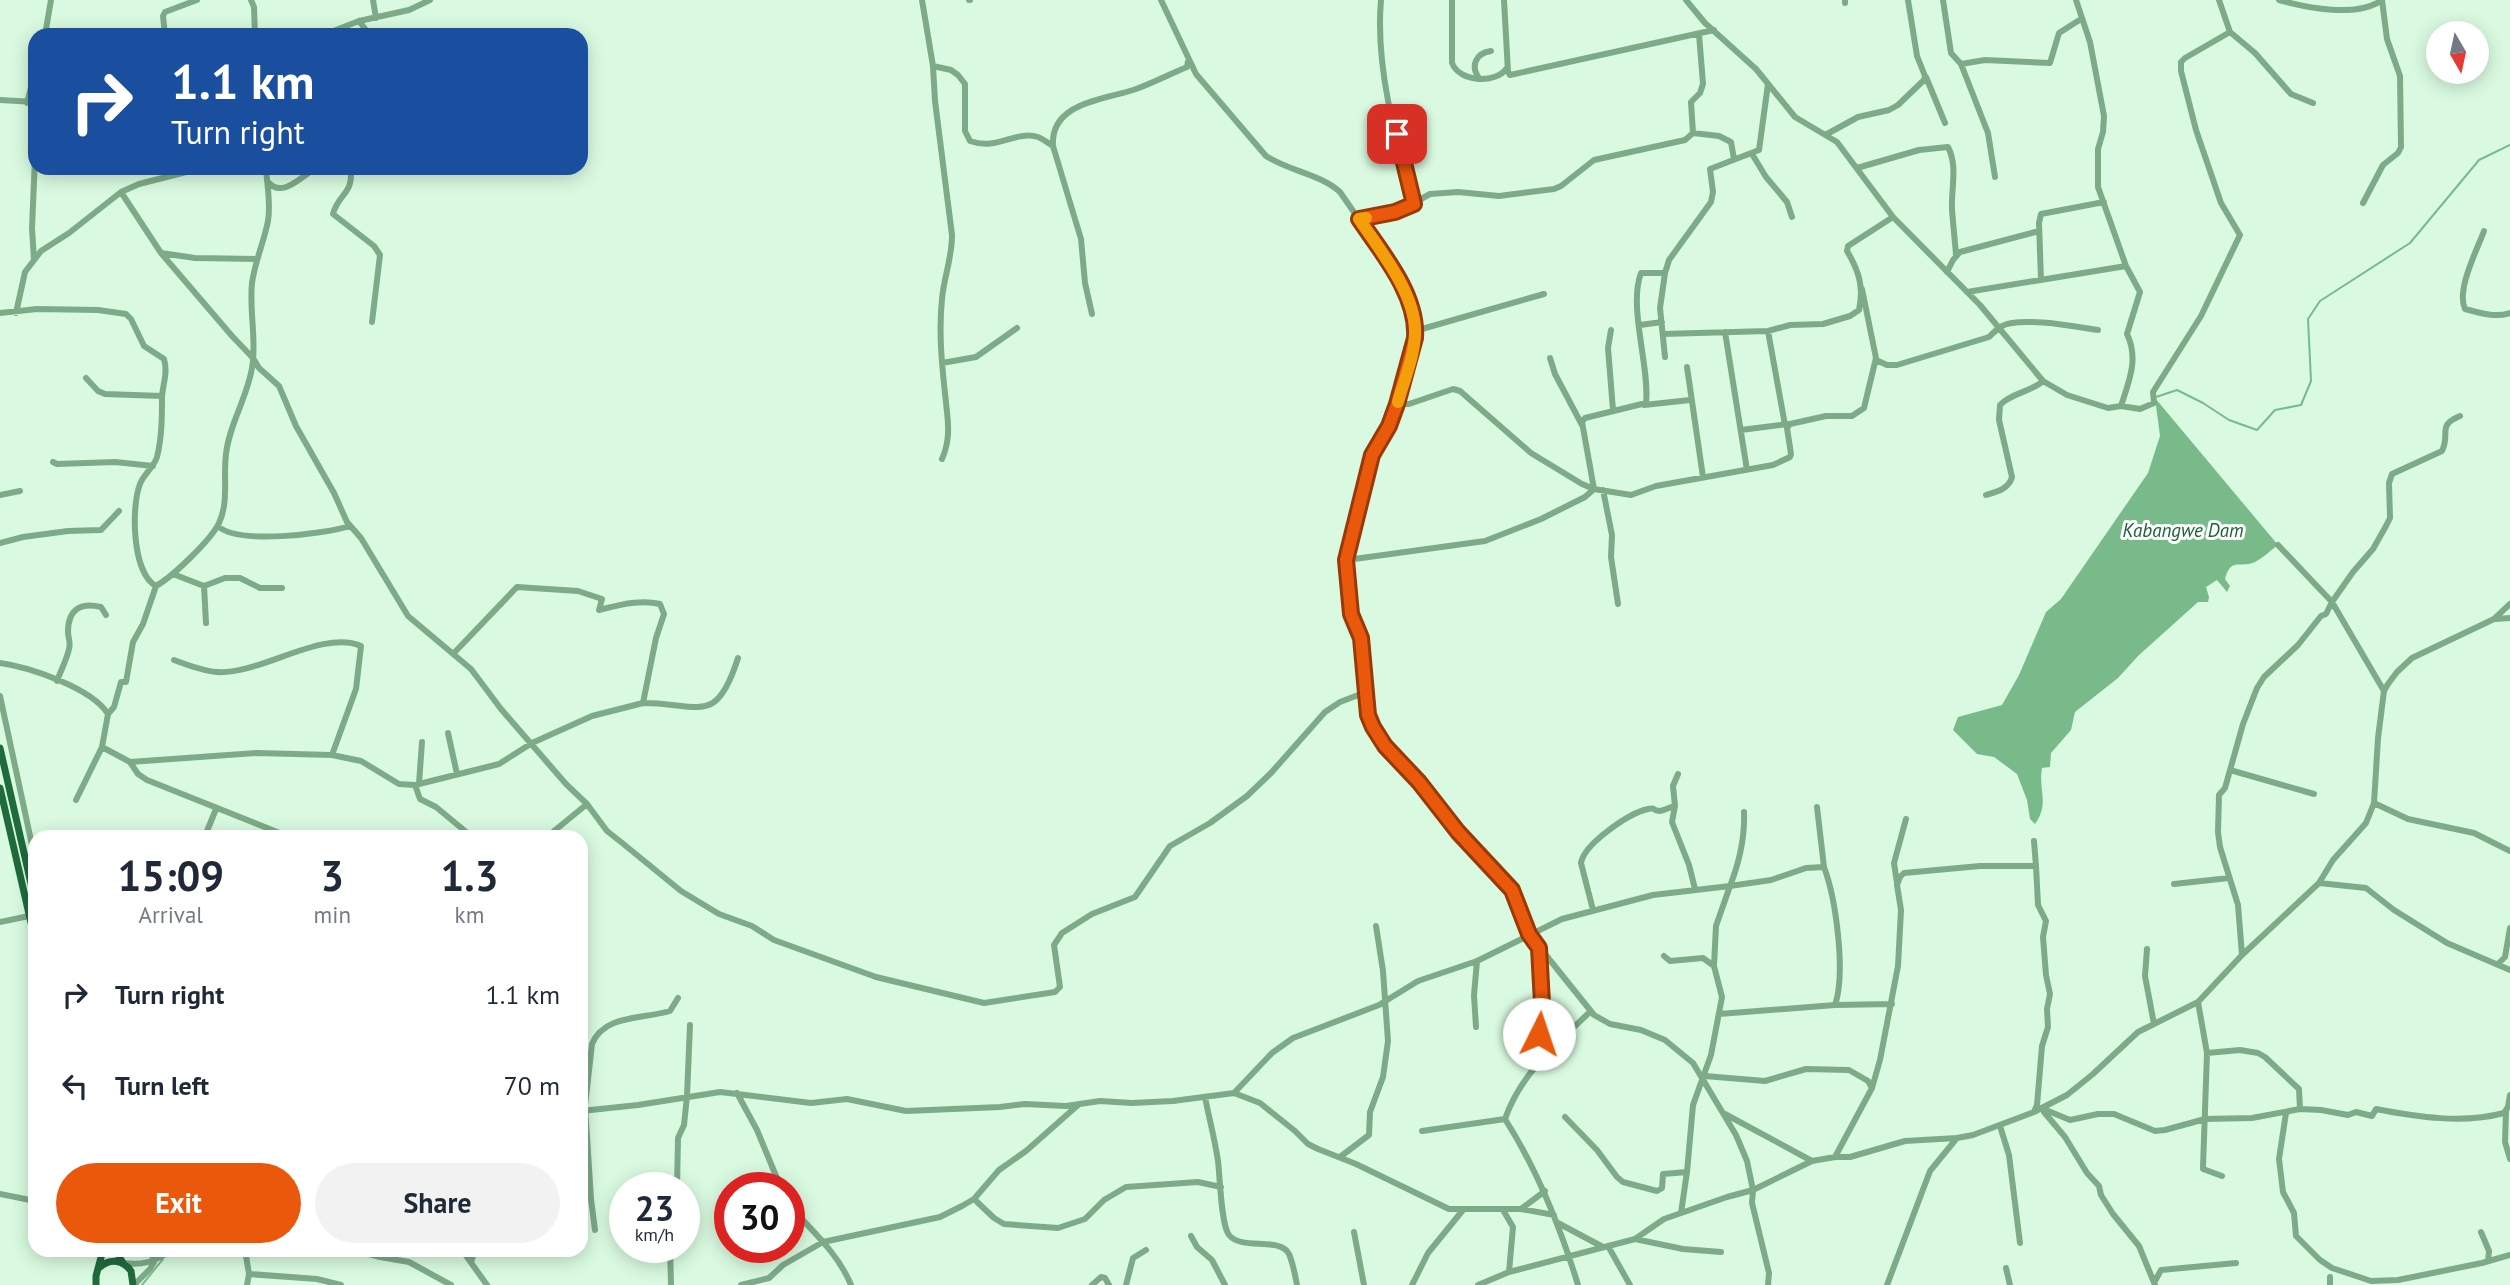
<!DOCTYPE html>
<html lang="en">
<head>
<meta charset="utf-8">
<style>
  body { margin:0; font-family:"PT Sans",sans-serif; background:#f2f2f3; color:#1f2937; height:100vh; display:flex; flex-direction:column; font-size:26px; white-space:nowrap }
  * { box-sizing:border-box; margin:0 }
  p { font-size:23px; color:#747a83 }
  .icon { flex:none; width:38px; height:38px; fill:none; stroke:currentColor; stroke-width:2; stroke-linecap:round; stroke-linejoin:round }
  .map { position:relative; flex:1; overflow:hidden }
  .side { position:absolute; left:28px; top:830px; width:560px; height:427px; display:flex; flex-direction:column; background:#fff; border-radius:21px; box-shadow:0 4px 18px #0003 }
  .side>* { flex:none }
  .guide { position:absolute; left:28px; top:28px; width:560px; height:147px; border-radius:21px; box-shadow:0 4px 18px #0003; background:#1a4fa0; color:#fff; overflow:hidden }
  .needle { width:46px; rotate:171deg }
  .controls { position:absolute; left:2426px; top:21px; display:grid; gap:14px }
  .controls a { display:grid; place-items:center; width:63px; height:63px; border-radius:50%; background:#fff; box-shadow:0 4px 18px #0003; font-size:35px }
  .speed { position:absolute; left:609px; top:1172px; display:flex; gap:14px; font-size:35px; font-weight:700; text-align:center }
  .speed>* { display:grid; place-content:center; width:91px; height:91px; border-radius:50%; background:#fff; box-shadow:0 4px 18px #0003; line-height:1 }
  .speed small { font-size:18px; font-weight:400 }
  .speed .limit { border:10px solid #d22; background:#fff; color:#111 }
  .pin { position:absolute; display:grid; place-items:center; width:60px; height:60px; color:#fff; margin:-30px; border-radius:14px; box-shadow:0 4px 10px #0006 }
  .me { position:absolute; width:77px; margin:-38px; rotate:4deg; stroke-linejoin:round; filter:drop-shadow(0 0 5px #0008) }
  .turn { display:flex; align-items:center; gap:24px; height:147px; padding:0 28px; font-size:32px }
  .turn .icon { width:91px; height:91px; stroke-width:2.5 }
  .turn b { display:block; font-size:49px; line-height:60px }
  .eta { display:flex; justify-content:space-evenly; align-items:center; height:119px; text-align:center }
  .eta b { font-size:42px; font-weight:700; line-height:49px }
  .cta { display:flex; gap:14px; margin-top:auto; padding:14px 28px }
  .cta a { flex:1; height:80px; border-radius:42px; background:#ea580c; color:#fff; font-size:28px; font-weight:700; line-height:80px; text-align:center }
  .cta a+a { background:#f2f2f3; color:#1f2937 }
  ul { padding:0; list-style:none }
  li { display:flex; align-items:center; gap:21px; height:91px; padding:0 28px }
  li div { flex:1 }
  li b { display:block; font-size:26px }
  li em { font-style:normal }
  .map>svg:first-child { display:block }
  .water { fill:#79ba8a }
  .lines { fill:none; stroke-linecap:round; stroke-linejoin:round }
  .stream { stroke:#79ba8a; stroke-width:2 }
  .minor { stroke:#7dab88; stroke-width:6 }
  .major { stroke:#1f6b3b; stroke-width:7 }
  .route-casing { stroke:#983908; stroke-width:18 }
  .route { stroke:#ea580c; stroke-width:12 }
  .slow { stroke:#f59e0b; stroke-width:12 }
  .labels { text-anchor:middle; stroke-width:6; stroke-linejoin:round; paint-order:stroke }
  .water-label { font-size:19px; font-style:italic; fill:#1a6134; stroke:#fdfdfd }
</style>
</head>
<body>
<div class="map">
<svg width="2510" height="1285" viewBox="0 0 2510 1285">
  <rect width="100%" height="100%" fill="#d9fae0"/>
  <!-- water -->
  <path class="water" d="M2155 398 2278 545C2271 550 2263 558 2255 562 2241 569 2231 556 2225 579L2230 586 2227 592 2217 580 2206 587 2209 597 2208 602H2198L2138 656 2118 678 2075 712 2071 730 2051 753 2050 767 2042 768C2038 791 2050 803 2035 824L2030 819 2027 800 2017 774 1994 757 1977 754 1953 730 1958 717 2002 705 2019 675 2046 612 2061 599 2148 473 2160 436Z"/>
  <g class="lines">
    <!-- stream -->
    <path class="stream" d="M2156 397 2177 390 2203 403 2229 420 2257 430 2275 410 2301 405 2311 381 2308 319 2320 301 2410 243 2479 160 2510 145
      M142 1285 163 1259"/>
    <!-- minor -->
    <path class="minor" d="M251 0 254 7 255 35
      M373 0 376 18
      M922 0 933 66 935 101 952 235C952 259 944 276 942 299 938 337 943 374 947 412 949 429 949 443 942 459
      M969 0H970
      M1161 0 1196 74 1266 156C1289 171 1320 174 1340 192L1383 254 1406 293 1415 331 1410 364 1397 404 1389 426 1372 455 1347 560 1348 594 1351 614 1361 638 1366 703 1371 723 1385 746 1419 783 1458 832 1503 878 1515 896 1529 934 1594 1015 1610 1024 1641 1030 1665 1040 1693 1063 1736 1135 1747 1161 1753 1190 1752 1203 1769 1273 1768 1285
      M1381 0C1375 67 1396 140 1414 204
      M1452 0V63C1460 83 1496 84 1507 68
      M1504 0 1508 72 1510 75 1714 30
      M1686 0 1705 23 1756 69 1795 117 1837 142 1893 217 1980 305 2043 381 2067 395 2108 408 2121 406 2140 409 2154 403 2153 392 2201 316 2240 235 2221 203 2196 130 2181 71V62L2185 58 2230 32 2219 0
      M1845 0V3
      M1943 0 1951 53 1961 64 1985 60 2050 63 2059 33 2081 19
      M2076 0 2090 42 2104 116 2103 132 2098 149V187L2126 266 2140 292 2127 334C2139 359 2129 381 2121 406
      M2279 0C2307 8 2357 18 2382 0
      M359 21 370 35
      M2230 32 2255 53 2291 94 2313 103
      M45 35 51 0
      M165 35 163 16 165 12 197 0
      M323 35 359 21 409 10 430 0
      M1961 64 1988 133 1995 177
      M933 66 951 70 958 75 965 84V131L970 141C998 151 1015 130 1038 137 1043 139 1048 143 1053 146
      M1926 77 1945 123
      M1479 78C1470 66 1476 53 1491 51
      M0 100 35 102
      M27 103 35 72
      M1693 133 1719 136 1731 142 1734 159
      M1827 134 1858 117 1889 110 1898 105 1924 80 1925 76 1917 56 1908 0
      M1752 154 1766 177 1787 202 1792 217
      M350 168C355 193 338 194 333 214L374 246 380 255 372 322
      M1857 168 1919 150 1948 147C1958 166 1951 188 1952 209 1953 225 1955 240 1956 255
      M268 182C282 199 302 176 316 168
      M121 192 161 253 232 336 253 358 259 368 279 386 296 426 334 493 347 522 361 538 408 616 471 669 501 709 566 784 587 804 607 831 621 842 681 891 719 914 752 926 774 940 876 977 984 1003 1055 992 1060 987 1054 945 1062 933 1092 914 1135 897 1170 846 1210 823 1247 796 1271 773 1325 712 1340 702 1366 692
      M2363 203 2383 165 2398 153 2401 147 2400 76 2387 39 2382 0
      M1359 219 1401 210 1430 194 1458 192 1499 196 1554 189 1561 186 1594 160 1685 140 1693 133 1691 102 1700 93 1703 84 1699 34
      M2484 231C2477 250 2456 290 2465 309 2481 313 2494 318 2510 313
      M161 253 195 258 256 259
      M34 260 32 228 35 158
      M1947 272 1953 260 1960 252 2039 231
      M2041 280 2039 223 2041 214 2104 202
      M1967 292 2126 266
      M0 313 37 309 98 310 126 314 131 319 144 346 164 359C168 373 163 383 162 397 162 416 162 437 157 457 154 467 144 474 140 484 131 507 132 573 156 586
      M16 313 25 272 41 251 69 233 121 192 139 184 202 168
      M1092 314 1085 283 1081 239 1053 146C1050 102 1105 100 1136 89 1153 83 1170 74 1187 67L1188 61
      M1640 325 1662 322
      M1611 330 1608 348 1613 410
      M1415 331 1544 294
      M1768 331 1785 425
      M1725 332 1747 470
      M1663 334 1768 331 1790 325 1823 324 1850 316 1859 310C1864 287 1859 271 1847 251L1848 246 1893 217
      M1665 357 1660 308 1665 273 1669 260 1711 202 1713 192 1710 169 1759 150 1768 84
      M1550 358 1555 374 1582 425
      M1876 360 1887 365H1897L1989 337C1993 333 1998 328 2002 326 2020 316 2078 327 2098 330
      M942 363 976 357 1017 328
      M1687 367 1703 477
      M86 378 98 391 105 394 162 396
      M1397 404H1409L1453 389 1460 391 1531 453 1582 484 1594 489 1631 495 1656 486 1773 465 1790 457 1791 454 1787 428 1790 424 1826 416H1852L1864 408 1876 358 1862 289
      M1644 405 1690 400
      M1741 430 1788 424
      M53 462 57 464 115 462 153 466
      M1603 490 1612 535 1611 557 1618 604
      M0 495 20 491
      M1986 495C1996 492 2009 489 2012 477L1999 420 2000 405C2011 393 2031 392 2043 381
      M218 526C237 545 325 534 350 526
      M0 543 23 537 68 531 101 530 119 511
      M2278 545 2332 602 2384 691
      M1347 560 1485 541 1541 519 1585 497 1594 489 1582 422 1585 418 1646 403C1650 367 1628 307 1641 273H1665
      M173 574 204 586 225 578H240L260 588H282
      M204 586 206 623
      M2496 619 2510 618
      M174 660C187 665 203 671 217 672 260 675 322 629 361 646L356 689 332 755
      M0 663C29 667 92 688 108 714
      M57 681C61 670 67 659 69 649 71 643 68 637 68 632 68 609 81 602 101 607L106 615
      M0 696 35 859
      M643 703C700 703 716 727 738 658
      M448 733 457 774
      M102 747 130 762 138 774 147 780 287 836
      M130 762 257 753 332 755 361 761 399 784 415 785 499 764 532 743 592 716 643 703 656 638 664 614 660 604C640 599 619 605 599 610L602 599 578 591 517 587 453 654
      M2230 770 2314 794
      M419 784 422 742
      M415 785 420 799 436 807 471 836
      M76 800 102 747 108 714 114 707 121 682H126L133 642 143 624 156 586C172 577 211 540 219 523 229 502 223 477 226 454 229 425 247 398 252 368 257 342 249 311 252 283 255 261 264 242 268 221 271 204 267 185 266 168
      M2374 803 2408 819 2474 833 2510 851
      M1675 806 1673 786 1678 774
      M1817 807 1824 867
      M1744 812C1745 837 1739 863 1730 886L1771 880 1806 868 1824 867C1836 899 1846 973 1835 1005
      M205 836 216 809
      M548 836 587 804
      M2034 841 2036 866
      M1897 883 1894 863 1906 819
      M2319 883 2366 888 2394 910 2447 943 2510 970
      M2174 884 2229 878
      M1593 910 1581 863C1584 844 1629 813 1648 809 1656 807 1651 810 1659 811 1664 811 1670 807 1675 806L1672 822 1689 865 1695 889
      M0 922 29 916
      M2147 949 2145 976 2154 1024
      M2242 955 2238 905 2220 847 2218 832 2219 795 2225 788 2243 724 2257 688 2264 677 2298 645 2321 616 2326 614 2332 602 2353 572 2373 549 2386 526 2390 518 2389 483 2392 474 2442 451C2451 433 2436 426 2460 416
      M1664 956 1670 961 1703 958 1714 966
      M2498 964 2505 957 2510 928
      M2198 1002 2207 1053 2203 1167V1169L2222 1176
      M1719 1014 1835 1005 1892 1004
      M1476 1027 1474 995 1477 961
      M2207 1053 2240 1050 2258 1053 2265 1057 2299 1089 2300 1109
      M1538 1062 1542 1004 1540 949
      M1705 1076 1765 1081 1806 1069 1849 1070 1868 1081 1872 1088
      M737 1093 757 1130 781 1188
      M1234 1093 1260 1103 1295 1131 1308 1144 1318 1149 1356 1164 1449 1209H1521L1554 1215
      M1205 1097C1209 1118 1215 1140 1218 1161 1220 1177 1221 1225 1229 1235 1242 1251 1280 1236 1289 1254 1293 1263 1295 1275 1297 1285
      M2041 1108 2070 1120 2098 1114H2114L2155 1131 2165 1130 2205 1119 2252 1118 2300 1109 2321 1110 2348 1115 2356 1112 2372 1116 2376 1109C2417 1117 2463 1124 2504 1113L2508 1107 2510 1095
      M581 1111 638 1105 720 1092 811 1103 847 1099 906 1111 1000 1107 1025 1104 1066 1106 1100 1101 1132 1103 1173 1101 1234 1093 1272 1053 1293 1038 1379 1005 1418 981 1477 961 1562 919 1653 895 1730 886 1716 926 1714 966 1722 997 1711 1055 1693 1105 1687 1172 1681 1213
      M2506 1111 2505 1142 2510 1159
      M2044 1112 2065 1137 2087 1173 2099 1186 2101 1195 2113 1214 2139 1246 2155 1285
      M2286 1113 2279 1159 2283 1192 2294 1213 2296 1236 2320 1260 2332 1268 2371 1281 2398 1280 2482 1263 2510 1255
      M1725 1114 1812 1161
      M1565 1117 1597 1150 1617 1177 1623 1182 1657 1191 1662 1188 1663 1174 1687 1172
      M2000 1126 2009 1155 2020 1243
      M1422 1131 1505 1119
      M1340 1157 1369 1135 1370 1112 1383 1077 1388 1041 1383 971 1376 926
      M1835 1157 1872 1088 1880 1060 1898 966 1901 910 1897 885 1900 877 1904 873 1980 866H2036L2038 905 2046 921 2043 937 2046 975 2050 994 2047 1009 2048 1027 2042 1046 2037 1105 2034 1112
      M677 1188 678 1138 684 1125 687 1096 690 1025
      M0 1194 35 1201
      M974 1199 994 1218 1004 1224 1058 1228 1085 1219 1104 1200 1126 1187 1198 1182 1221 1187
      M789 1205C812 1231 838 1253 851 1285
      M1521 1209 1545 1191
      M1503 1210 1513 1227 1509 1272
      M1558 1223 1603 1247
      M595 1230 591 1199 585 1106 592 1044C604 1014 644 1019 670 1011L678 998
      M1354 1232 1364 1285
      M2481 1232 2489 1251 2488 1261
      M1191 1236 1197 1247 1212 1260 1225 1285
      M1635 1239 1683 1249 1721 1252
      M1608 1246 1630 1285
      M670 1248 671 1285
      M131 1250 151 1253 154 1262 150 1269 134 1285
      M245 1250 249 1274 247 1285
      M354 1250 380 1257 409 1262 451 1285
      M462 1250 487 1285
      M471 1262 475 1250
      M123 1263C144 1266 155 1261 172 1250
      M2006 1268 2010 1285
      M249 1274 317 1279 341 1285
      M2155 1281 2161 1270 2236 1263
      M741 1285 769 1278 783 1265 823 1242 940 1217 962 1206 974 1199 999 1170 1026 1151 1078 1105
      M1092 1285 1101 1277 1105 1278 1109 1285
      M1126 1285 1133 1258 1146 1250
      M1412 1285 1428 1253 1463 1210
      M1478 1285 1509 1272 1635 1239 1664 1219 1727 1197 1753 1190 1812 1161 1835 1157H1850L1905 1141 1957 1138 1973 1135 2034 1112 2067 1095 2093 1074 2138 1032 2198 1002 2242 955 2319 883 2333 860 2366 823 2374 803 2378 738 2384 691 2388 684 2397 672 2412 658 2494 619 2510 604
      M1578 1285C1560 1226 1538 1171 1505 1119 1521 1073 1557 1043 1591 1011
      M1887 1285 1930 1171 1957 1138
      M2330 1285V1277"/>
    <!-- major -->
    <path class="major" d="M0 748 35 901
      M0 788 35 940
      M115 1250 123 1263
      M100 1267C111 1258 123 1260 131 1271L133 1285
      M96 1285V1276L103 1250"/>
  </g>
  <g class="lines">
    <!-- route casing -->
    <g class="route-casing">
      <path id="route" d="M1397 134 1414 204 1395 212 1359 219C1382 253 1418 295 1415 338L1397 404 1389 426 1372 455 1346 560 1351 614 1361 638 1368 715 1373 727 1385 746 1419 782 1458 832 1512 890 1529 934 1539 948 1542 1003 1539 1034"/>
    </g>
    <!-- route -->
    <use href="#route" class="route"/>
    <!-- slow -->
    <path class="slow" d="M1366 218 1359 219C1380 250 1417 296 1415 334 1414 358 1404 380 1398 402"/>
  </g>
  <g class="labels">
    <!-- water labels -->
    <g class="water-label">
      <text x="2183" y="537">Kabangwe Dam</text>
    </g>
  </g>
</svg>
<div class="controls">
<a><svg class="needle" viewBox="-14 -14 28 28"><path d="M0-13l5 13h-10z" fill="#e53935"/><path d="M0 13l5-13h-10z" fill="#747a83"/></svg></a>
</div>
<div class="speed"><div>23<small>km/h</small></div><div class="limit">30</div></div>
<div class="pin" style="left:1397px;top:134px;background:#d93025"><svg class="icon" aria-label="arrive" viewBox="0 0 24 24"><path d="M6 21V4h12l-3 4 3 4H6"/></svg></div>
<svg class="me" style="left:1539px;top:1034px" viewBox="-20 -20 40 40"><circle r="19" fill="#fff"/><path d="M0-13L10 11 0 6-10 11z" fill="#ea580c"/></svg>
<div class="guide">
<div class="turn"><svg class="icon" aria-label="right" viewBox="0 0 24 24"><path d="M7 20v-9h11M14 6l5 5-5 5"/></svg><div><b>1.1 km</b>Turn right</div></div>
</div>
<section class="side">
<div class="eta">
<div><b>15:09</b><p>Arrival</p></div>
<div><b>3</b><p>min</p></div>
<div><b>1.3</b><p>km</p></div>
</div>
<ul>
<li><svg class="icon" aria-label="right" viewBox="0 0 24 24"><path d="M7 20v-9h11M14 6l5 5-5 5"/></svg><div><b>Turn right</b></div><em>1.1 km</em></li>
<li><svg class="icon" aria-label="left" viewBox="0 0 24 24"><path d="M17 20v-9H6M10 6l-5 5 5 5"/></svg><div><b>Turn left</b></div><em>70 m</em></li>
</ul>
<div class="cta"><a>Exit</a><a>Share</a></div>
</section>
</div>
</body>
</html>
